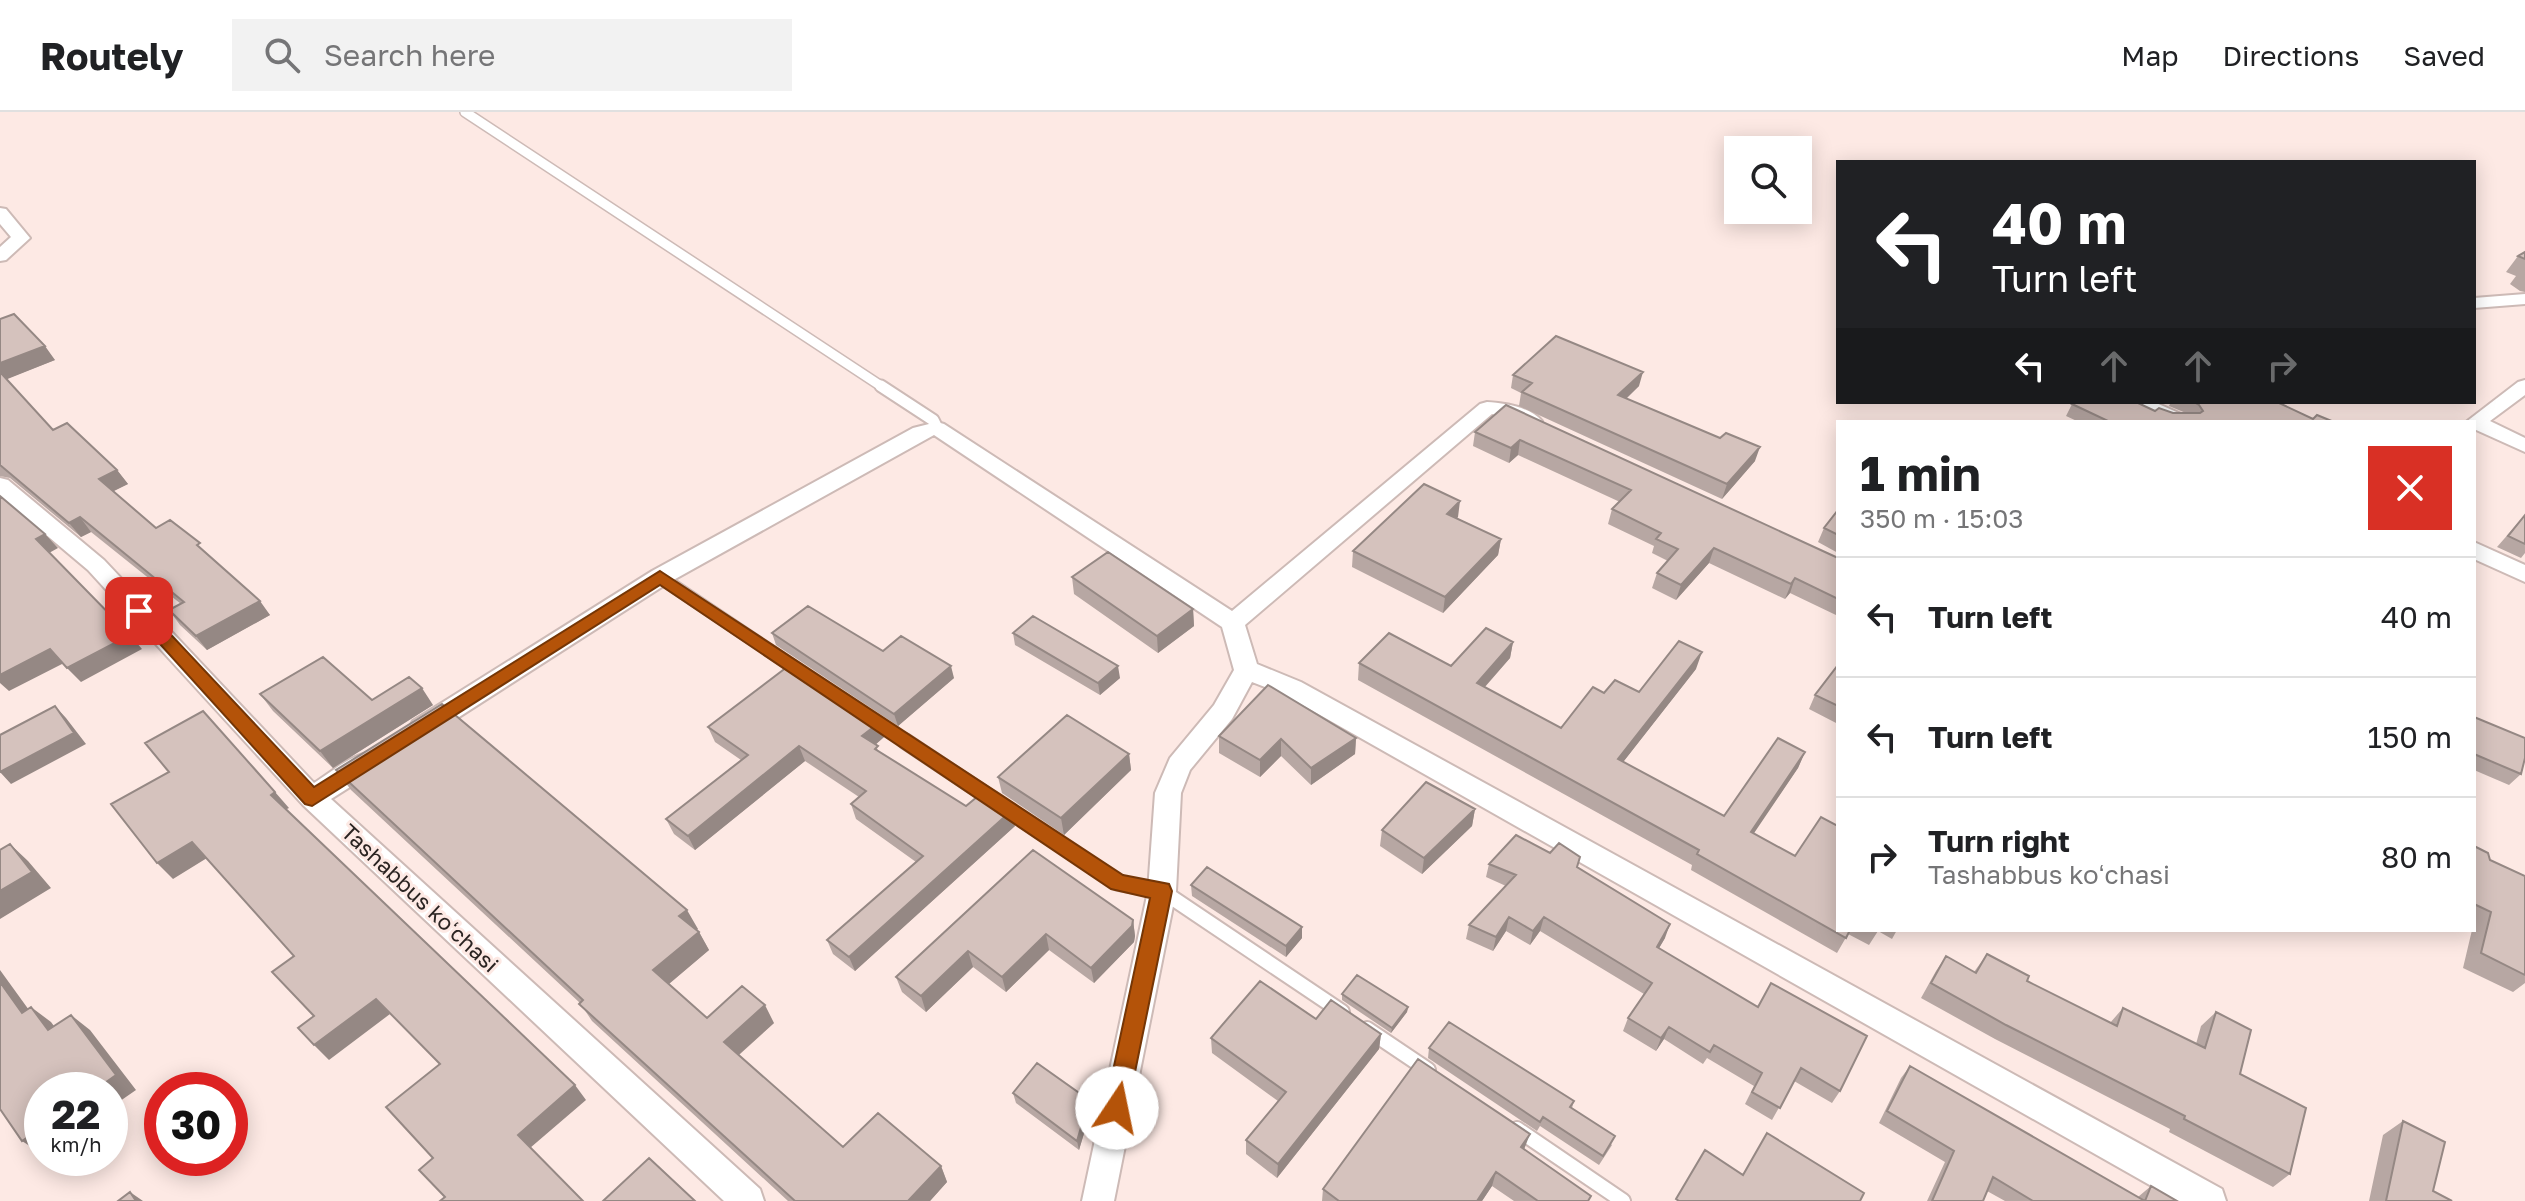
<!DOCTYPE html>
<html lang="en">
<head>
<meta charset="utf-8">
<style>
  body { margin:0; font-family:"Golos Text",sans-serif; background:#f2f2f2; color:#202124; height:100vh; display:flex; flex-direction:column; font-size:30px; white-space:nowrap }
  * { box-sizing:border-box; margin:0 }
  p { font-size:26px; color:#757577 }
  .icon { flex:none; width:44px; height:44px; fill:none; stroke:currentColor; stroke-width:2; stroke-linecap:round; stroke-linejoin:round }
  .map { position:relative; flex:1; overflow:hidden }
  .details { position:absolute; left:1836px; top:308px; width:640px; height:512px; display:flex; flex-direction:column; background:#fff; border-radius:0px; box-shadow:0 4px 20px #0003 }
  .details>* { flex:none }
  .guide { position:absolute; left:1836px; top:48px; width:640px; height:244px; border-radius:0px; box-shadow:0 4px 20px #0003; background:#202124; color:#fff; overflow:hidden }
  .fabs { position:absolute; left:1724px; top:24px; display:grid; gap:16px }
  .fabs a { display:grid; place-items:center; width:88px; height:88px; border-radius:0px; background:#fff; box-shadow:0 4px 20px #0003; font-size:40px }
  .speed { position:absolute; left:24px; top:960px; display:flex; gap:16px; font-size:40px; font-weight:700; text-align:center }
  .speed>* { display:grid; place-content:center; width:104px; height:104px; border-radius:50%; background:#fff; box-shadow:0 4px 20px #0003; line-height:1 }
  .speed small { font-size:20px; font-weight:400 }
  .speed .limit { border:12px solid #d22; background:#fff; color:#111 }
  .pin { position:absolute; display:grid; place-items:center; width:68px; height:68px; color:#fff; margin:-34px; border-radius:16px; box-shadow:0 4px 12px #0006 }
  .me { position:absolute; width:88px; margin:-44px; rotate:11deg; stroke-linejoin:round; filter:drop-shadow(0 0 6px #0008) }
  .turn { display:flex; align-items:center; gap:28px; height:168px; padding:0 24px; font-size:36px }
  .turn .icon { width:104px; height:104px; stroke-width:2.5 }
  .turn b { display:block; font-size:56px; line-height:68px }
  .lanes { display:flex; align-items:center; height:76px; padding:0 24px; background:#0003; justify-content:center; gap:40px; direction:ltr }
  .lanes .off { opacity:.35 }
  .round { display:grid; place-items:center; flex:none; width:84px; height:84px; border-radius:0px; background:#f2f2f2 }
  .summary { display:flex; align-items:center; justify-content:space-between; height:136px; padding:0 24px }
  h1 { font-size:48px; font-weight:700; line-height:60px }
  ul { padding:0; list-style:none }
  li { display:flex; align-items:center; gap:24px; height:120px; padding:0 24px; border-top:2px solid #e0e0e0 }
  li div { flex:1 }
  li b { display:block; font-size:30px }
  li em { font-style:normal }
  header { display:flex; align-items:center; gap:48px; box-sizing:border-box; height:112px; padding:0 40px; background:#fff; border-bottom:2px solid #e0e0e0 }
  header strong { font-size:38px }
  nav { display:flex; gap:44px; margin-inline-start:auto; font-size:28px }
  .search { width:560px; height:72px; background:#f2f2f2; display:flex; align-items:center; gap:20px; box-sizing:border-box; padding:0 28px; border-radius:0px; color:#757577; font-size:30px }
  .map>svg:first-child { display:block }
  .lines { fill:none; stroke-linecap:round; stroke-linejoin:round }
  .service-far2-casing { stroke:#cdbab6; stroke-width:12 }
  .service-far1-casing { stroke:#cdbab6; stroke-width:15 }
  .service-casing { stroke:#cdbab6; stroke-width:18 }
  .minor-casing { stroke:#cdbab6; stroke-width:4 }
  .service-far2 { stroke:#fff; stroke-width:9 }
  .service-far1 { stroke:#fff; stroke-width:11 }
  .service { stroke:#fff; stroke-width:14 }
  .minor { fill:#fff; fill-rule:evenodd }
  .wall { fill:#b7a7a3 }
  .shaded-wall { fill:#958884 }
  .building { fill:#d5c2bd; stroke:#958884; stroke-width:2 }
  .route { fill:#b45309; stroke:#753606; stroke-width:2 }
  .labels { text-anchor:middle; stroke-width:6; stroke-linejoin:round; paint-order:stroke }
  .street-label { font-size:22px; fill:#2b2422; stroke:#fde9e4 }
</style>
</head>
<body>
<header>
<strong>Routely</strong>
<div class="search"><svg class="icon" aria-label="search" viewBox="0 0 24 24"><circle cx="10" cy="10" r="6"/><path d="M15 15l6 6"/></svg>Search here</div>
<nav><a>Map</a><a>Directions</a><a>Saved</a></nav>
</header>
<div class="map">
<svg width="2525" height="1089" viewBox="0 0 2525 1089">
  <rect width="100%" height="100%" fill="#fde9e4"/>
  <g class="lines">
    <!-- service-far2 casing -->
    <g class="service-far2-casing">
      <path id="service-far2" d="M465 0 884 276"/>
    </g>
    <!-- service-far1 casing -->
    <g class="service-far1-casing">
      <path id="service-far1" d="M881 274 933 308 937 316
        M660 465 803 561
        M868 604 908 631"/>
    </g>
    <!-- service casing -->
    <g class="service-casing">
      <path id="service" d="M905 629 1118 771 1162 779 1342 900
        M1367 917 1428 958
        M1517 1017 1623 1089"/>
    </g>
    <!-- minor casing -->
    <g class="minor-casing">
      <path id="minor" d="M0 96 6 97 30 126 6 148 0 149V135L11 125 0 112Z
        M2525 182V192L2474 196V186Z
        M2525 268V283L2490 309 2525 326V340L2474 317V310H2466L2518 270Z
        M1487 290C1505 291 1530 295 1542 309L1532 315 1492 302 1245 513 1257 552 1301 570 2222 1077 2226 1089H2178L1283 582 1252 570 1232 607 1190 658 1181 681 1176 779 1114 1089H1082L1148 779 1155 681 1170 646 1214 593 1234 558 1222 515 934 323 668 471 431 623 422 626 413 623 409 616 413 609 652 459 913 316 937 310 944 312 1232 499 1480 292Z
        M2127 290H2154L2190 306 2193 310H2166L2130 294Z
        M0 366 8 368 104 448 314 671C332 660 359 635 380 642L384 649 380 656 331 687 760 1077 764 1089H724L303 693 88 458 0 384Z
        M2474 430 2525 453V470L2474 447Z"/>
    </g>
    <!-- service-far2 -->
    <use href="#service-far2" class="service-far2"/>
    <!-- service-far1 -->
    <use href="#service-far1" class="service-far1"/>
    <!-- service -->
    <use href="#service" class="service"/>
    <!-- minor -->
    <use href="#minor" class="minor"/>
  </g>
  <!-- wall -->
  <path class="wall" d="M2525 140V180L2520 179 2510 172 2516 164 2506 160 2518 144Z
    M0 207 55 248 6 267 53 318 117 358 128 372 113 379 156 416 210 445 270 503 207 538 180 513 169 498 181 492 91 420 81 425 10 366 0 364Z
    M1513 263 1639 274 1626 287 1755 349 1722 387 1519 294 1521 281 1511 276Z
    M2171 290H2277L2313 307 2334 310H2079L2066 304 2072 292 2173 301H2186L2169 294Z
    M1506 293 1838 446V504L1790 481 1785 487 1709 451 1676 488 1652 476 1657 461 1668 449 1652 441 1654 434 1608 412 1612 397 1620 390 1518 343 1509 351 1473 334 1475 320Z
    M1838 398V441L1818 430 1824 416Z
    M2525 403V441L2521 446 2497 435Z
    M1458 405 1457 406 1501 427 1498 443 1443 501 1352 455 1353 439Z
    M1072 465 1193 497 1194 514 1158 541 1074 482Z
    M772 521 883 539 954 566 898 614 776 533Z
    M1013 521 1120 566 1100 583 1015 533Z
    M1513 530 1510 546 1485 575 1561 616 1604 581 1639 580 1696 557 1623 650 1724 704 1805 640 1798 656 1753 721 1838 818H1897L1892 827 1878 819 1869 833 1848 822 1837 841 1691 758 1692 753 1358 568 1359 551 1451 554Z
    M1838 553V612L1809 597 1815 583Z
    M260 582 372 588 433 593 333 656 273 599Z
    M2474 605 2521 662 2509 673 2474 658Z
    M880 610 884 625 875 633 879 640 966 694 1015 714 855 859 833 842 827 828 916 750 856 707 851 692 859 685 805 649 695 738 674 722 666 707 741 648 715 630 708 615Z
    M1219 624 1356 626 1355 642 1311 673 1281 644 1260 665 1219 641Z
    M1129 642 1131 658 1064 723 1002 681 998 665Z
    M336 658 698 817 696 818 699 820 709 838 669 872 707 906 774 911 739 943 843 1035 941 1054 947 1070 930 1089H788L592 909 580 891 351 678Z
    M1475 697 1472 714 1422 762 1380 734 1382 718Z
    M2474 734 2490 748 2525 764V871L2513 880 2463 856 2472 818H2474Z
    M1033 738 1133 808 1135 824 1134 830 1094 871 1049 838 1006 880 973 855 926 900 902 880 896 865Z
    M1489 752 1577 755 1665 826 1659 836 1840 979 1832 991 1794 969 1772 1008 1745 992 1754 974 1707 946 1703 952 1664 927 1656 939 1623 919 1628 906 1644 882 1540 819 1530 833 1506 819 1493 839 1466 827 1469 813 1506 774 1486 765Z
    M1191 773 1302 815V826L1286 845 1192 784Z
    M1987 842 2027 869 2110 911 2123 896 2196 932 2201 914 2216 900 2240 962 2290 1062 2273 1075 2169 1020 2170 1017 1995 927 1921 886 1936 859 1946 844 1974 860Z
    M1342 882 1408 895 1407 900 1391 921 1342 888Z
    M1316 907 1381 922 1379 937 1277 1066 1246 1042V1028L1278 989 1212 941 1211 926Z
    M1429 936 1574 989 1572 996 1612 1033 1599 1053 1540 1014 1537 1019 1428 946Z
    M1910 954 2138 1085 2151 1074 2177 1089H2005L1987 1079 1983 1089H1927L1945 1050 1879 1011 1901 966Z
    M1013 981 1089 988 1091 998 1079 1038 1016 991Z
    M2403 1009 2433 1079 2452 1089H2369L2383 1023Z
    M1525 1035 1524 1037 1589 1089H1514L1492 1074 1482 1089H1322L1323 1077Z"/>
  <!-- shaded-wall -->
  <path class="shaded-wall" d="M45 234 55 248 5 268 0 261V251Z
    M1643 260 1639 274 1615 297 1618 283Z
    M1520 328 1518 343 1509 351 1511 336Z
    M1760 335 1755 349 1722 387 1727 372Z
    M117 358 128 372 110 381 99 367Z
    M1460 389 1458 405 1445 418 1447 402Z
    M80 405 91 420 81 425 69 411Z
    M45 422 58 436 49 441 36 427Z
    M1501 427 1498 443 1443 501 1445 485Z
    M1714 436 1709 451 1676 488 1681 473Z
    M1795 466 1790 481 1785 487 1791 472Z
    M260 489 270 503 207 538 196 524Z
    M1193 497 1194 514 1158 541 1157 524Z
    M130 523 142 537 81 570 67 556Z
    M1513 530 1510 546 1474 587 1477 571Z
    M50 537 64 551 9 579 0 571V563Z
    M1702 540 1696 557 1613 663 1618 647Z
    M951 554 954 566 898 614 894 602Z
    M1118 554 1120 566 1100 583 1098 571Z
    M422 576 433 593 333 656 320 639Z
    M55 594 66 606 86 632 11 672 0 660Z
    M880 610 884 625 867 640 862 624Z
    M1356 626 1355 642 1311 673V656Z
    M1281 627V644L1260 665V648Z
    M799 634 805 649 695 738 688 724Z
    M1805 640 1798 656 1744 736 1751 720Z
    M1129 642 1131 658 1064 723 1061 706Z
    M275 680 289 696 285 698 271 683Z
    M1475 697 1472 714 1422 762 1424 746Z
    M1011 699 1015 714 855 859 849 845Z
    M192 730 207 746 173 767 157 751Z
    M10 732 28 749 51 776 0 807V779Z
    M687 798 698 817 690 823 679 804Z
    M1509 805 1506 819 1493 839 1496 825Z
    M1544 805 1540 819 1530 833 1533 819Z
    M1133 808 1135 824 1134 830 1094 871 1091 856Z
    M1670 812 1665 826 1652 848 1657 835Z
    M1302 815V826L1286 845V834Z
    M699 820 709 838 664 876 653 858Z
    M1046 822 1049 838 1006 880 1002 865Z
    M968 839 973 855 926 900 921 884Z
    M0 858 42 916 22 901 0 870Z
    M376 887 390 902 329 948 314 933Z
    M765 893 774 911 734 947 724 930Z
    M31 895 51 910 68 933 48 918Z
    M1408 895 1407 900 1391 921 1392 916Z
    M71 903 90 918 136 978 110 996V978H95Z
    M1669 915 1664 927 1656 939 1661 926Z
    M1381 922 1379 937 1277 1066 1278 1052Z
    M575 973 586 988 530 1036 518 1023Z
    M1089 988 1091 998 1079 1038 1077 1029Z
    M42 1015V1042L22 1029Z
    M1530 1022 1525 1035 1517 1048 1521 1035Z
    M941 1054 947 1070 930 1089H908Z
    M1496 1060 1492 1074 1482 1089H1477Z
    M130 1080 143 1089H136Z"/>
  <!-- building -->
  <path class="building" d="M2525 140V147L2518 144Z
    M14 202 45 234 0 251V207Z
    M1556 224 1643 260 1618 283 1720 326 1726 321 1760 335 1727 372 1522 280 1532 271 1513 263Z
    M0 260 53 318 67 311 117 358 99 367 156 416 170 408 200 431 197 433 260 489 196 524 169 498 184 490 80 405 69 411 0 353Z
    M2075 290H2136L2155 299 2159 296 2173 301H2200L2203 299 2199 293 2194 290H2277L2313 307 2317 303 2334 310H2110L2072 292Z
    M1506 293 1838 446V487L1795 466 1791 472 1714 436 1681 473 1657 461 1678 437 1656 427 1661 421 1612 397 1631 378 1520 328 1511 336 1475 320Z
    M1424 372 1460 389 1447 402 1501 427 1445 485 1353 439Z
    M0 384 45 422 36 427 130 523 67 556 50 537 0 563Z
    M1838 398V423L1824 416Z
    M2525 403V432L2508 424Z
    M1108 440 1193 497 1157 524 1072 465Z
    M808 494 883 539 901 524 951 554 894 602 772 521Z
    M1033 504 1118 554 1098 571 1013 521Z
    M1486 516 1513 530 1477 571 1561 616 1593 575 1604 581 1615 568 1639 580 1679 529 1702 540 1618 647 1724 704 1778 626 1805 640 1751 720 1795 744 1821 705 1838 714V818H1850L1846 826 1697 742 1699 738 1359 551 1389 521 1451 554Z
    M323 545 372 588 409 565 422 576 320 639 260 582Z
    M791 552 880 610 862 624 878 634 875 637 966 694 983 680 1011 699 849 845 827 828 923 744 851 692 866 679 799 634 688 724 666 707 748 643 708 615Z
    M1838 553V594L1815 583Z
    M1268 573 1356 626 1311 656 1281 627 1260 648 1219 624Z
    M442 592 687 798 679 804 699 820 653 858 707 906 742 874 765 893 724 930 843 1035 878 1001 941 1054 908 1089H795L579 892 583 888 336 658Z
    M55 594 74 621 0 660V623Z
    M203 599 275 680 271 683 575 973 518 1023 583 1089H440L445 1085 419 1058 433 1046 386 995 440 952 376 887 314 933 298 916 314 904 272 860 294 844 192 730 157 751 111 692 169 660 145 631Z
    M1067 603 1129 642 1061 706 998 665Z
    M2474 605 2525 626V646L2521 662 2474 642Z
    M1426 670 1475 697 1424 746 1382 718Z
    M1516 723 1550 741 1559 731 1580 745 1577 755 1670 812 1657 835 1758 895 1771 871 1867 924 1840 979 1801 956 1780 996 1752 980 1762 961 1714 933 1710 940 1669 915 1661 926 1628 906 1652 871 1544 805 1533 819 1509 805 1496 825 1469 813 1516 763 1489 752Z
    M10 732 32 760 0 779V738Z
    M2474 734 2488 741 2490 748 2525 764V863L2481 841 2491 800 2474 792Z
    M1033 738 1133 808 1132 814 1091 856 1046 822 1002 865 968 839 921 884 896 865Z
    M1207 755 1302 815 1286 834 1191 773Z
    M1987 842 2029 864 2027 869 2117 914 2123 896 2205 936 2216 900 2251 918 2240 962 2306 996 2290 1062 2184 1007 2185 1004 2006 913 1931 871 1946 844 1976 861Z
    M1357 863 1408 895 1392 916 1342 882Z
    M1260 869 1316 907 1331 888 1381 922 1278 1052 1246 1028 1286 980 1211 926Z
    M0 870 22 901 31 895 48 918 71 903 116 963 95 978H42V1015L22 1029 0 997Z
    M1449 910 1574 989 1570 995 1615 1024 1603 1044 1543 1005 1540 1010 1429 936Z
    M1418 947 1530 1022 1521 1035 1591 1084 1588 1089H1538L1496 1060 1477 1089H1339L1323 1077Z
    M1037 951 1089 988 1077 1029 1013 981Z
    M1910 954 2145 1089 2151 1074 2177 1089H2033L1993 1065 1983 1089H1932L1954 1039 1887 999Z
    M2403 1009 2445 1030 2433 1079 2452 1089H2386Z
    M1767 1021 1864 1081 1860 1089H1679L1676 1087 1705 1038 1743 1063Z
    M649 1046 695 1089H603Z
    M130 1080 136 1089H118Z"/>
  <!-- route -->
  <path class="route" d="M660 459 1123 763 1169 772 1172 779 1126 1004 1117 1008 1109 1004 1105 996 1150 786 1111 777 660 473 312 694 305 692 130 499 139 493 145 495 314 675Z"/>
  <g class="labels">
    <!-- street labels -->
    <g class="street-label">
      <text transform="translate(420 786) rotate(43)" y="8">Tashabbus koʻchasi</text>
    </g>
  </g>
</svg>
<div class="fabs">
<a><svg class="icon" aria-label="search" viewBox="0 0 24 24"><circle cx="10" cy="10" r="6"/><path d="M15 15l6 6"/></svg></a>
</div>
<div class="speed"><div>22<small>km/h</small></div><div class="limit">30</div></div>
<div class="pin" style="left:139px;top:499px;background:#d93025"><svg class="icon" aria-label="arrive" viewBox="0 0 24 24"><path d="M6 21V4h12l-3 4 3 4H6"/></svg></div>
<svg class="me" style="left:1117px;top:996px" viewBox="-20 -20 40 40"><circle r="19" fill="#fff"/><path d="M0-13L10 11 0 6-10 11z" fill="#b45309"/></svg>
<div class="guide">
<div class="turn"><svg class="icon" aria-label="left" viewBox="0 0 24 24"><path d="M17 20v-9H6M10 6l-5 5 5 5"/></svg><div><b>40 m</b>Turn left</div></div>
<div class="lanes"><svg class="icon" aria-label="left" viewBox="0 0 24 24"><path d="M17 20v-9H6M10 6l-5 5 5 5"/></svg><svg class="icon off" aria-label="ahead" viewBox="0 0 24 24"><path d="M12 20V5M6 11l6-6 6 6"/></svg><svg class="icon off" aria-label="ahead" viewBox="0 0 24 24"><path d="M12 20V5M6 11l6-6 6 6"/></svg><svg class="icon off" aria-label="right" viewBox="0 0 24 24"><path d="M7 20v-9h11M14 6l5 5-5 5"/></svg></div>
</div>
<section class="details">
<div class="summary"><div><h1>1 min</h1><p>350 m · 15:03</p></div><a class="round" style="background:#d93025;color:#fff"><svg class="icon" aria-label="close" viewBox="0 0 24 24"><path d="M6 6l12 12M18 6L6 18"/></svg></a></div>
<ul>
<li><svg class="icon" aria-label="left" viewBox="0 0 24 24"><path d="M17 20v-9H6M10 6l-5 5 5 5"/></svg><div><b>Turn left</b></div><em>40 m</em></li>
<li><svg class="icon" aria-label="left" viewBox="0 0 24 24"><path d="M17 20v-9H6M10 6l-5 5 5 5"/></svg><div><b>Turn left</b></div><em>150 m</em></li>
<li><svg class="icon" aria-label="right" viewBox="0 0 24 24"><path d="M7 20v-9h11M14 6l5 5-5 5"/></svg><div><b>Turn right</b><p>Tashabbus koʻchasi</p></div><em>80 m</em></li>
</ul>
</section>
</div>
</body>
</html>
